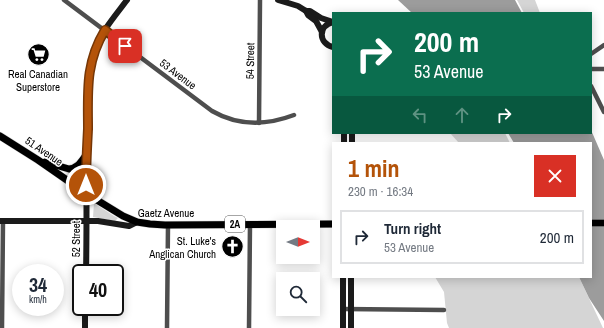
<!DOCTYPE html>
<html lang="en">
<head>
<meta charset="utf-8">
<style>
	:root { --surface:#fff; --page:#f2f2f3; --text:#1f2937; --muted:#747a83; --line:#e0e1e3; --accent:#b45309 }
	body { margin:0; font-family:"Archivo Narrow",sans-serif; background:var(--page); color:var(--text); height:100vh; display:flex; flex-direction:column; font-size:15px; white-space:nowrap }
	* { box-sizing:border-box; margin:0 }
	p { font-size:13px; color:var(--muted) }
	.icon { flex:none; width:22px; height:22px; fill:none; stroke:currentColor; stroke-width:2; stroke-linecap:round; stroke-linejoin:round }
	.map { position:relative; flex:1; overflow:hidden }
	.side { position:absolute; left:332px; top:142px; width:260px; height:136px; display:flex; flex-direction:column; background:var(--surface); border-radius:0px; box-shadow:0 2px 10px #0003 }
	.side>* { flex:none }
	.top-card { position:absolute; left:332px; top:12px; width:260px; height:122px; border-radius:0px; box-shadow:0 2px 10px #0003; background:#0b6e4f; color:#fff; overflow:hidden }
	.needle { width:26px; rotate:90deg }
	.tools { position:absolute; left:276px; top:220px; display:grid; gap:8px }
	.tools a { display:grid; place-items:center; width:44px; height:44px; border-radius:0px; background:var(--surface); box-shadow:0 2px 10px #0003; font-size:20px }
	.speed { position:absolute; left:12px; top:264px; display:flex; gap:8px; font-size:20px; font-weight:700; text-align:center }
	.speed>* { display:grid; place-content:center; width:52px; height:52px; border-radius:50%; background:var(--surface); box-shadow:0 2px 10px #0003; line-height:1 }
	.speed small { font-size:10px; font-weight:400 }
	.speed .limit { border:2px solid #111; border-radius:6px; background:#fff; color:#111 }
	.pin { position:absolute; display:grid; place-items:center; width:34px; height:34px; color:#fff; margin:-17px; border-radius:8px; box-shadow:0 2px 6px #0006 }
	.me { position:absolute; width:44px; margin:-22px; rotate:0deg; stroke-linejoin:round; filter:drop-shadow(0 0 3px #0008) }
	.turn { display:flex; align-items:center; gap:14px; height:84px; padding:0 16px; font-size:18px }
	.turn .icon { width:52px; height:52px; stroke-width:2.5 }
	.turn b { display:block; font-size:28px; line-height:34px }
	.lanes { display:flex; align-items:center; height:38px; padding:0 16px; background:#0003; justify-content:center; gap:20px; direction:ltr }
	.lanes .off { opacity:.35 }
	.round { display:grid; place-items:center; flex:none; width:42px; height:42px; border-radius:0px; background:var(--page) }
	.head { display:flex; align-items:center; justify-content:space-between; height:68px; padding:0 16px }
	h1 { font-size:24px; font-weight:700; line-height:30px; color:var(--accent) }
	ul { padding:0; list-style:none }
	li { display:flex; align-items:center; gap:12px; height:54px; margin:0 8px 6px; padding:0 8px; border:2px solid var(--line); border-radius:0px }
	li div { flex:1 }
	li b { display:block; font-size:15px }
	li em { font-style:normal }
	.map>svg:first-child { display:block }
	.green { fill:#d5d5d5 }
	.water { fill:#9c9c9c }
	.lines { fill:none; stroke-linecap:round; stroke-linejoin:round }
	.primary-casing { stroke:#dbdbdb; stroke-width:8 }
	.street { stroke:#4e4e4e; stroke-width:4.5 }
	.secondary { stroke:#1b1b1b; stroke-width:6 }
	.primary { stroke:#000; stroke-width:7 }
	.route-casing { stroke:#753606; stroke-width:10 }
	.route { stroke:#b45309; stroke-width:7 }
	.labels { text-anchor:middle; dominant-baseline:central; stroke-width:3; stroke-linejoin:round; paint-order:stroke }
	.shield { fill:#fff; stroke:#4c4c4c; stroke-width:1 }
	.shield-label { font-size:10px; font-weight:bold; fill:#000 }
	.street-label { font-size:11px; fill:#000; stroke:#fff }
	.poi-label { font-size:11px; fill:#000; stroke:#fff }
</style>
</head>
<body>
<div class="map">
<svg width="604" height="328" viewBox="0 0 604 328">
	<rect width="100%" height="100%" fill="#fff"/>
	<!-- green -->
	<g class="green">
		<polygon points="517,0 535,0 540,13 524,13"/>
		<polygon points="450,133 505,133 510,143 459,143"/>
		<polygon points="94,203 114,216 118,218 115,221 93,217"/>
		<polygon points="435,277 579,277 603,328 449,328 447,323 444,292"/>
	</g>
	<!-- water -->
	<g class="water">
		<polygon points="398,0 515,0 522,13 412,13"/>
		<polygon points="591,130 604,160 604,321 589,298 579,277 591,277 591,143 514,143 508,133 591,133"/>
	</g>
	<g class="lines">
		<defs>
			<g id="primary">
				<polyline points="0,136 38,160 87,194 123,216 137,222 150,224 165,225 333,224"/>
				<path d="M45,162L69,169C78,168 81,162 86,155"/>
				<polyline points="591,223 604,223"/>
			</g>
		</defs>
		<!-- primary casing -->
		<use href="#primary" class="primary-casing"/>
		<!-- street -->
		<g class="street">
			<path d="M64,0L212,111C238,126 265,126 294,115"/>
			<polyline points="591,54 604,45"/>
			<polyline points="591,69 604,69"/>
			<polyline points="591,86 604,112"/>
			<polyline points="259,123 260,0"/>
			<polyline points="343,309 444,310"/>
			<polyline points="2,328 3,221"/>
			<polyline points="167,328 168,225"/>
			<polyline points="249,328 250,224"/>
		</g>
		<!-- secondary -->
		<g class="secondary">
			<polyline points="278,0 298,6 306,11 310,11 321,18 333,22"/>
			<polyline points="306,11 308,15 316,21 322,32"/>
			<path d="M333,22C318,26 318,43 333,47"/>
			<polyline points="344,143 344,133"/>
			<polyline points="352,143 352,133"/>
			<polyline points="0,221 98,221 129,226 137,222"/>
			<path d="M86,273C87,225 86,177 87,130C88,103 85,76 94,51C101,32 115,16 127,0"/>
			<polyline points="351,277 351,328"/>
			<polyline points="85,328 85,307"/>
			<polyline points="343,328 343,277"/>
		</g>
		<!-- primary -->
		<use href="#primary" class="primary"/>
	</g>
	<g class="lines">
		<defs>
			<path id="route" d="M86,185C86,166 87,148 88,129C88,92 85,63 105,30L125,46"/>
		</defs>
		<!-- route casing -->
		<use href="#route" class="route-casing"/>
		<!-- route -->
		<use href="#route" class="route"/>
	</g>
	<!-- icons -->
	<defs>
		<symbol id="supermarket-disc" viewBox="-11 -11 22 22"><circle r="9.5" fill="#000" stroke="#fff"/><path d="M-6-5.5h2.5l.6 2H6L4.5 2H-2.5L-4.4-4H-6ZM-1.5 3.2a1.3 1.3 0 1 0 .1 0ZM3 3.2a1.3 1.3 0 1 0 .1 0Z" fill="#fff"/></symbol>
		<symbol id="church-disc" viewBox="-11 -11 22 22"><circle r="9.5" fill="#000" stroke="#fff"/><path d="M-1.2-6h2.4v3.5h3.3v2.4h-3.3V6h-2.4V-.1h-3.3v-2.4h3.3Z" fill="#fff"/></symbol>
	</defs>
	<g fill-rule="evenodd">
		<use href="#supermarket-disc" x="26" y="42" width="25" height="25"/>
		<use href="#church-disc" x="220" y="234" width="25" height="25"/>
	</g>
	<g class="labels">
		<!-- shield labels -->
		<rect class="shield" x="225" y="216" width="20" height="16" rx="3"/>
		<g class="shield-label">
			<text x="235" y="224">2A</text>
		</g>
		<!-- street labels -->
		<g class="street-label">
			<text transform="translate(250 61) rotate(-89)">54 Street</text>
			<text transform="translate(178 74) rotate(37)">53 Avenue</text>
			<text transform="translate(44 151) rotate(34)">51 Avenue</text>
			<text x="166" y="213">Gaetz Avenue</text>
			<text transform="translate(76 239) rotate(-90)">52 Street</text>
		</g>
		<!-- poi labels -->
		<g class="poi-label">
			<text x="38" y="74">Real Canadian<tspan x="38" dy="13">Superstore</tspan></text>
			<text x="216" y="241" text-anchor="end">St. Luke's<tspan x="216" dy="13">Anglican Church</tspan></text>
		</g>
	</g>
</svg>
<div class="tools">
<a><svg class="needle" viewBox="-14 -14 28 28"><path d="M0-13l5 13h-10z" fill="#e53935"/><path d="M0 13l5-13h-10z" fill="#747a83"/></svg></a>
<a><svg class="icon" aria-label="search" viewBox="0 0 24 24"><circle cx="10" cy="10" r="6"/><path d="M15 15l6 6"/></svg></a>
</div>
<div class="speed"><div>34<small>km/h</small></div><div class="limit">40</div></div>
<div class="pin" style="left:125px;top:46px;background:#d93025"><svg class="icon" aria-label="arrive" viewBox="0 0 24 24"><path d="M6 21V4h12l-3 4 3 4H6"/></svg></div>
<svg class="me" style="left:86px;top:185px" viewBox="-20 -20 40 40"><circle r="17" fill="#b45309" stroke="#fff" stroke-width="3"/><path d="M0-11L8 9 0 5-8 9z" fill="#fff"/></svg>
<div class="top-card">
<div class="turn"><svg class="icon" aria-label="right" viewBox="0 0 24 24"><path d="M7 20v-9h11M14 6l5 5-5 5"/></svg><div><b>200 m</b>53 Avenue</div></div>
<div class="lanes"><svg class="icon off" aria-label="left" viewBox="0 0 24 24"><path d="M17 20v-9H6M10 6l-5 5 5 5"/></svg><svg class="icon off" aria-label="ahead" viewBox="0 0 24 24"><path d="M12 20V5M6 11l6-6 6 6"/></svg><svg class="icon" aria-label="right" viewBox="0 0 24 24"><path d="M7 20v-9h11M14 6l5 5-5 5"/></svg></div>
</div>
<section class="side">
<div class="head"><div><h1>1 min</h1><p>230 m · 16:34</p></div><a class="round" style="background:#d93025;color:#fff"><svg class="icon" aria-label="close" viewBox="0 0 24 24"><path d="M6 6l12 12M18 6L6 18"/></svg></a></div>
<ul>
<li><svg class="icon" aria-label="right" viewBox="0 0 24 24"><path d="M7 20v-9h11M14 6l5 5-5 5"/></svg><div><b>Turn right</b><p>53 Avenue</p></div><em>200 m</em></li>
</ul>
</section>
</div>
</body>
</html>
